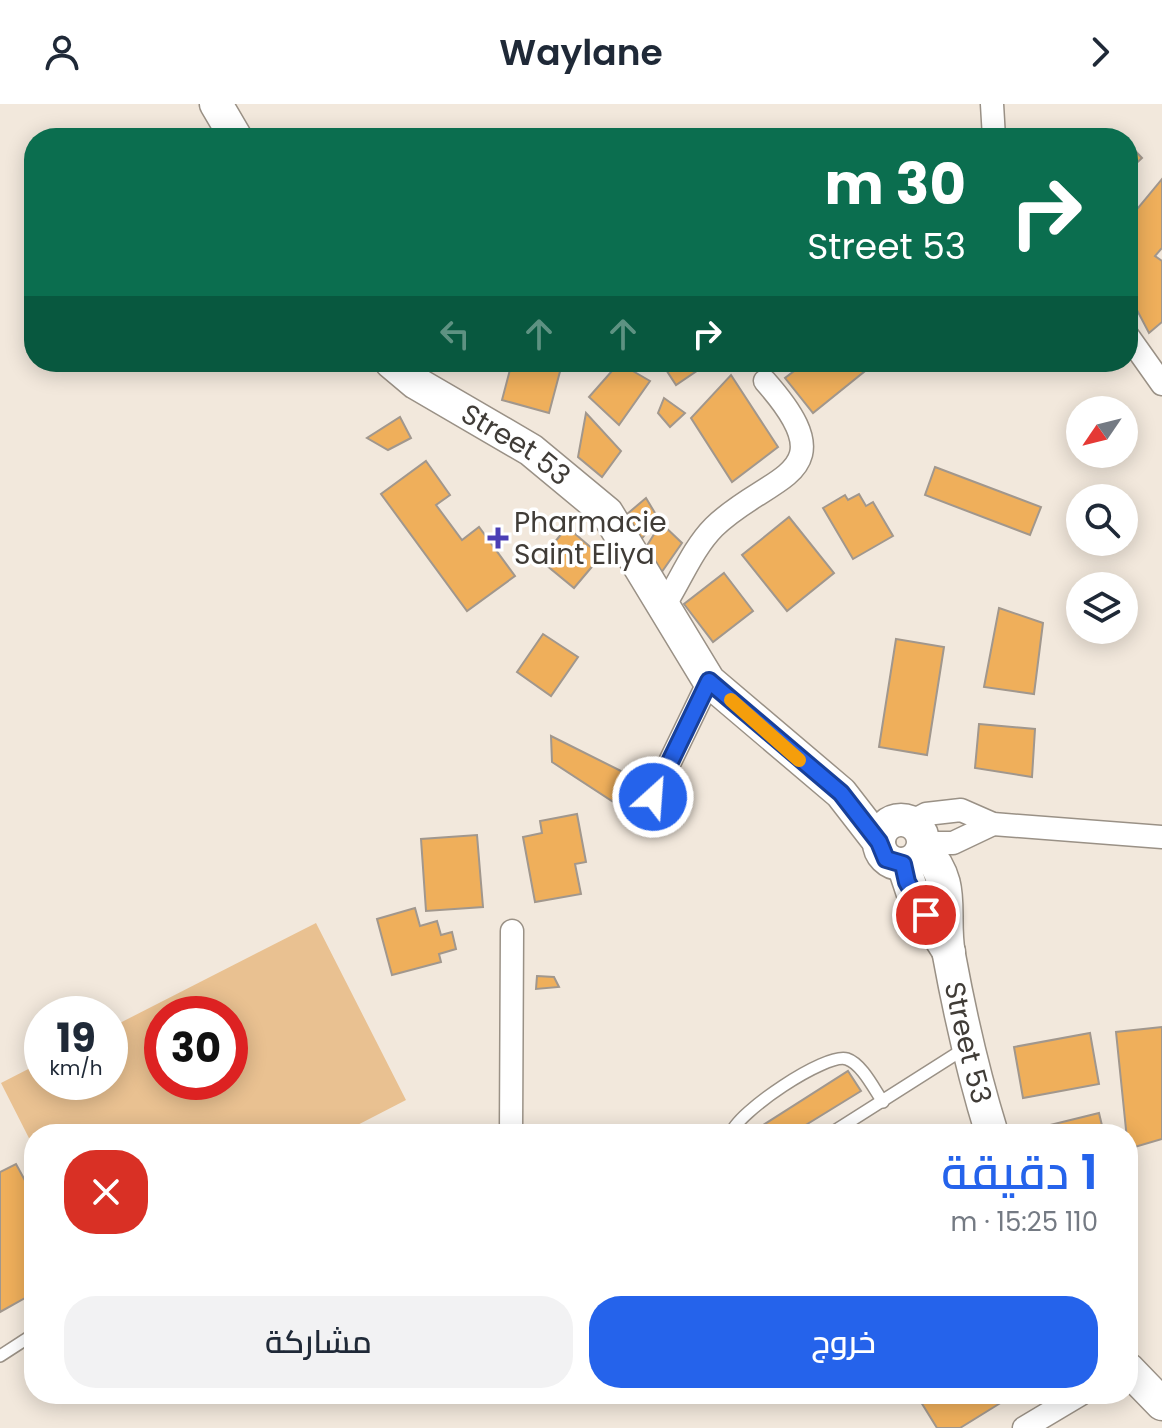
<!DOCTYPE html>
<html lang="ar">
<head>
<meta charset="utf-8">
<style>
	:root { --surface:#fff; --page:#f2f2f3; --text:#1f2937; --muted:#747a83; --accent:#2563eb }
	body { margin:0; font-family:Poppins,Cairo,sans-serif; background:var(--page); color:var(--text); direction:rtl; height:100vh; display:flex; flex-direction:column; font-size:30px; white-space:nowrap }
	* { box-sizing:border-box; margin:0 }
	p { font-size:26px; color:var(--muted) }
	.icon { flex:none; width:44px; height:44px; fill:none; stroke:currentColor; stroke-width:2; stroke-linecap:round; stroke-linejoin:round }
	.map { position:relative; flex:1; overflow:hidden; direction:ltr }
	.side { position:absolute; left:24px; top:1020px; width:1114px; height:280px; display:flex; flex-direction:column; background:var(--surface); border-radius:32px; box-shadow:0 4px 20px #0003; direction:rtl }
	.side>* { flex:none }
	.banner { position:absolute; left:24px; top:24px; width:1114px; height:244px; border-radius:32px; box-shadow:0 4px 20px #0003; direction:rtl; background:#0b6e4f; color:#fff; overflow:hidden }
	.needle { width:52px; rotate:235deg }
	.controls { position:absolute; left:1066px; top:292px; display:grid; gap:16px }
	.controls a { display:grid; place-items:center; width:72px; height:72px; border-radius:50%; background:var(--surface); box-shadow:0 4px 20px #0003; font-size:40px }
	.speed { position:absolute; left:24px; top:892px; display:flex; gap:16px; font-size:40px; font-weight:700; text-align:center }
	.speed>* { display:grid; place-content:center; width:104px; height:104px; border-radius:50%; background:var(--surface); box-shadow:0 4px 20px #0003; line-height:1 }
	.speed small { font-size:20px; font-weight:400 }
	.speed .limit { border:12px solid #d22; background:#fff; color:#111 }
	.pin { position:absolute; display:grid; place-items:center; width:68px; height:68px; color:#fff; margin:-34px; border:4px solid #fff; border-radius:50%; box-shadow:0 2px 8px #0007 }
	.me { position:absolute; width:88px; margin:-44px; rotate:26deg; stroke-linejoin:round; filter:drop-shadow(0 0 6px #0008) }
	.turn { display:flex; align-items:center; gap:28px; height:168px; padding:0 40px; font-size:36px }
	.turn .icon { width:104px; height:104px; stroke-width:2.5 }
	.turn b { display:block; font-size:56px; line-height:68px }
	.lanes { display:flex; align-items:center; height:76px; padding:0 40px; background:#0003; justify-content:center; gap:40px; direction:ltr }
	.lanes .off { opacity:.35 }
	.round { display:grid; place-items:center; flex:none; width:84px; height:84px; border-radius:32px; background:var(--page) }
	.headline { display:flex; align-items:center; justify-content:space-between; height:136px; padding:0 40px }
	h1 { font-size:48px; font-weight:600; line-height:60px; color:var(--accent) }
	.action { display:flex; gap:16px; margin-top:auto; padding:16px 40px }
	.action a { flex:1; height:92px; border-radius:32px; background:var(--accent); color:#fff; font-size:32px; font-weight:600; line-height:92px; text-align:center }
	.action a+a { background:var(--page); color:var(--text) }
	header { display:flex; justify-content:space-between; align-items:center; height:104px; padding:0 40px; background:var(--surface); font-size:36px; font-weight:600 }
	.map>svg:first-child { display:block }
	.green { fill:#e9c191; fill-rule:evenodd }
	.building { fill:#efaf5b; stroke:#a1978d; stroke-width:2 }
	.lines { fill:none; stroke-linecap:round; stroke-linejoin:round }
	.lane-casing { stroke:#9a9186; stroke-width:14 }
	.street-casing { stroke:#9a9186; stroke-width:25 }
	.secondary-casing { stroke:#9a9186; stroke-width:35 }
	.lane { stroke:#fff; stroke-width:11 }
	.street { stroke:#fff; stroke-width:22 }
	.secondary { stroke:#fff; stroke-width:32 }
	.route-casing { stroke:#184099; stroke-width:20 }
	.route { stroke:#2563eb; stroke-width:14 }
	.slow { stroke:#f59e0b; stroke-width:14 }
	.poi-dot { fill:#4b3eb5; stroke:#fff; stroke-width:3 }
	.labels { text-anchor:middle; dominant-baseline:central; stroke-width:7; stroke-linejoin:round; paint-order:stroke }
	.street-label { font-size:28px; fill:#403c37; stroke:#fff }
	.poi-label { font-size:28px; fill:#403c37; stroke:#fff; text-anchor:start }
</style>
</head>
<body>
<header><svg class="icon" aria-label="forward" viewBox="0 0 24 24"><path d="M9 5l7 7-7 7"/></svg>Waylane<svg class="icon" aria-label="person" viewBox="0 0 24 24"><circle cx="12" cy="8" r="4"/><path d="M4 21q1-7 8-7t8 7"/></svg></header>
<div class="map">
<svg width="1162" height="1324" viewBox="0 0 1162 1324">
	<rect width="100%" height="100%" fill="#f2e8dc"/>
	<!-- green -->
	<path class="green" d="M316,819L406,996L340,1030H34V1044L1,979L42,958V978H110V924ZM162,910H230V978H162Z"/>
	<!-- building -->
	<g class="building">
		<polygon points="1128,39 1142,54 1128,67"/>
		<polygon points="1162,75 1162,144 1155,152 1162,157 1162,218 1149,229 1128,189 1128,116"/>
		<polygon points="512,258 562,260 549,309 502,296"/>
		<polygon points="661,258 710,258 676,281"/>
		<polygon points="806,258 866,258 870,263 813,309 785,274"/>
		<polygon points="619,259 650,277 619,321 589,293"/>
		<polygon points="731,271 778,343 732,378 691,314"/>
		<polygon points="664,294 685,309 670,323 658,309"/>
		<polygon points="586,309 621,347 602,373 578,353"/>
		<polygon points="400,313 411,334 388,346 367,334"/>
		<polygon points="426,357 450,391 436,401 462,436 479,423 515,472 467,507 381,390"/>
		<polygon points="935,363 1041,403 1030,431 925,391"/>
		<polygon points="859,390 866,402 873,398 893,432 853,455 823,404 845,391 848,396"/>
		<polygon points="646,394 658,414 640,437 620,416"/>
		<polygon points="789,413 834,469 787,507 742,451"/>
		<polygon points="661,419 682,439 659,472 643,448"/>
		<polygon points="567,423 601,452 574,484 540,456"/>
		<polygon points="724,469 753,507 713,538 684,500"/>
		<polygon points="999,504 1043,519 1034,590 984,583"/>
		<polygon points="543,530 578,553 551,592 517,568"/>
		<polygon points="896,535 944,543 927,651 879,643"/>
		<polygon points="979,620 1035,625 1032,673 975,664"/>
		<polygon points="551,632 631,672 615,699 552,658"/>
		<polygon points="577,710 586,758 575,760 581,790 535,798 523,733 542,729 540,717"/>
		<polygon points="477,731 483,803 426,807 421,735"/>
		<polygon points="415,804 420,822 437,817 441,831 452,828 456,845 439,850 441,858 392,871 377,815"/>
		<polygon points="537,872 554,873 559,883 536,885"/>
		<polygon points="1162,923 1162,1035 1128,1045 1116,928"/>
		<polygon points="1090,929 1099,980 1023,994 1014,943"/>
		<polygon points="848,967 861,987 791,1030 749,1030"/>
		<polygon points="1099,1009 1104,1030 1044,1030 1042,1023"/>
		<polygon points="16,1060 34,1093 34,1189 0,1208 0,1068"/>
		<polygon points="916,1290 1015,1290 960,1324 937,1324"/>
	</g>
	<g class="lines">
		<defs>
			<g id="lane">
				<path d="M731,1030C736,1009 826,948 847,955C862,960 874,985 883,998"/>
				<polyline points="830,1030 967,943"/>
				<polyline points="0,1252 34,1230"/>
			</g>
			<g id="street">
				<polyline points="992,0 994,34"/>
				<polyline points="1128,232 1162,280"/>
				<path d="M664,502C680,477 693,444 714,423C769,369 850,373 765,277"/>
				<polyline points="653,693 709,577"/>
				<polyline points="911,718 926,710 961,706 993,720 1162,733"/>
				<polyline points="923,739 953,739 993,720"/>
				<polyline points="511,1030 512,827"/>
				<polyline points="1024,1324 1081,1290"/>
			</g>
			<g id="secondary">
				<polyline points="216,0 236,34"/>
				<path id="s1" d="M391,258L416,279L531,346L607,409L709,577L841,689L879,738"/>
				<circle cx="901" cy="738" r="22"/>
				<path id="s2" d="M923,743C958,781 941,807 949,851C960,911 974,972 992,1030"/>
				<polyline points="903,760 914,793 949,848"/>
				<polyline points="1128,1265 1162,1300"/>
			</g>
		</defs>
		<!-- lane casing -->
		<use href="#lane" class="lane-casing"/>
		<!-- street casing -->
		<use href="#street" class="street-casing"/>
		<!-- secondary casing -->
		<use href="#secondary" class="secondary-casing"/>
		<!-- lane -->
		<use href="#lane" class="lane"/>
		<!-- street -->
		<use href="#street" class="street"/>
		<!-- secondary -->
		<use href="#secondary" class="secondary"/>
	</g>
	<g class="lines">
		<defs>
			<polyline id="route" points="653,693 709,577 841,689 879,738 886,755 903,760 907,778 926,811"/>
		</defs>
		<!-- route casing -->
		<use href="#route" class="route-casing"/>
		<!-- route -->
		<use href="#route" class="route"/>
		<!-- slow -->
		<polyline class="slow" points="731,596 799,656"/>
	</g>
	<!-- markers -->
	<path class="poi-dot" d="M494 422h8v8h8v8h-8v8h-8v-8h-8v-8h8z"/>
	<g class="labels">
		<!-- street labels -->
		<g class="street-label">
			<text stroke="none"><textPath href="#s1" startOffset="150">Street 53</textPath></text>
			<text stroke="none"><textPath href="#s2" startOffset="204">Street 53</textPath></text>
		</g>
		<!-- poi labels -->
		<g class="poi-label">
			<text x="514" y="418">Pharmacie<tspan x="514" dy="32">Saint Eliya</tspan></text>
		</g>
	</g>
</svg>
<div class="controls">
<a><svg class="needle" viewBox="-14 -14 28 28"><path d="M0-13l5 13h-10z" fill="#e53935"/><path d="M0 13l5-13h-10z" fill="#747a83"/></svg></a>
<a><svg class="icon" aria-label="search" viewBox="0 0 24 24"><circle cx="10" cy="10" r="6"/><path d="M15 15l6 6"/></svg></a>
<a><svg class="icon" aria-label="layers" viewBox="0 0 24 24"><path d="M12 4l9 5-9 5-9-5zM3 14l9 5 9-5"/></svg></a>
</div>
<div class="speed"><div>19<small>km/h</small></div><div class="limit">30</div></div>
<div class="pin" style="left:926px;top:811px;background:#d93025"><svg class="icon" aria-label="arrive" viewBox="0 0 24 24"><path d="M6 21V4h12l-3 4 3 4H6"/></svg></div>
<svg class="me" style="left:653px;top:693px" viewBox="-20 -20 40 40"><circle r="17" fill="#2563eb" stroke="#fff" stroke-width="3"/><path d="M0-11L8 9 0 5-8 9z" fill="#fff"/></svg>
<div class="banner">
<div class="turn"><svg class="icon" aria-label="right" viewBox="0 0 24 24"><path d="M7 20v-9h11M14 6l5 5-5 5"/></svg><div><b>30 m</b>Street 53</div></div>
<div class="lanes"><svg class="icon off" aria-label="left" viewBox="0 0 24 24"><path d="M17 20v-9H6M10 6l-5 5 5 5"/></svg><svg class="icon off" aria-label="ahead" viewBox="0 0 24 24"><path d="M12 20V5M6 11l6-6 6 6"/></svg><svg class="icon off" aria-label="ahead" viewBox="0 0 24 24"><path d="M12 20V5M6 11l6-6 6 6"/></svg><svg class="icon" aria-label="right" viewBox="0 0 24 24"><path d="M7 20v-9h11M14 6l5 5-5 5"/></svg></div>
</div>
<section class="side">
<div class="headline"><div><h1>1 دقيقة</h1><p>110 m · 15:25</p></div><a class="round" style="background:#d93025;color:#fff"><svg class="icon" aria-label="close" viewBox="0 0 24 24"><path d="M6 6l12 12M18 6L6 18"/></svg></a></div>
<div class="action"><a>خروج</a><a>مشاركة</a></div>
</section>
</div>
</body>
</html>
